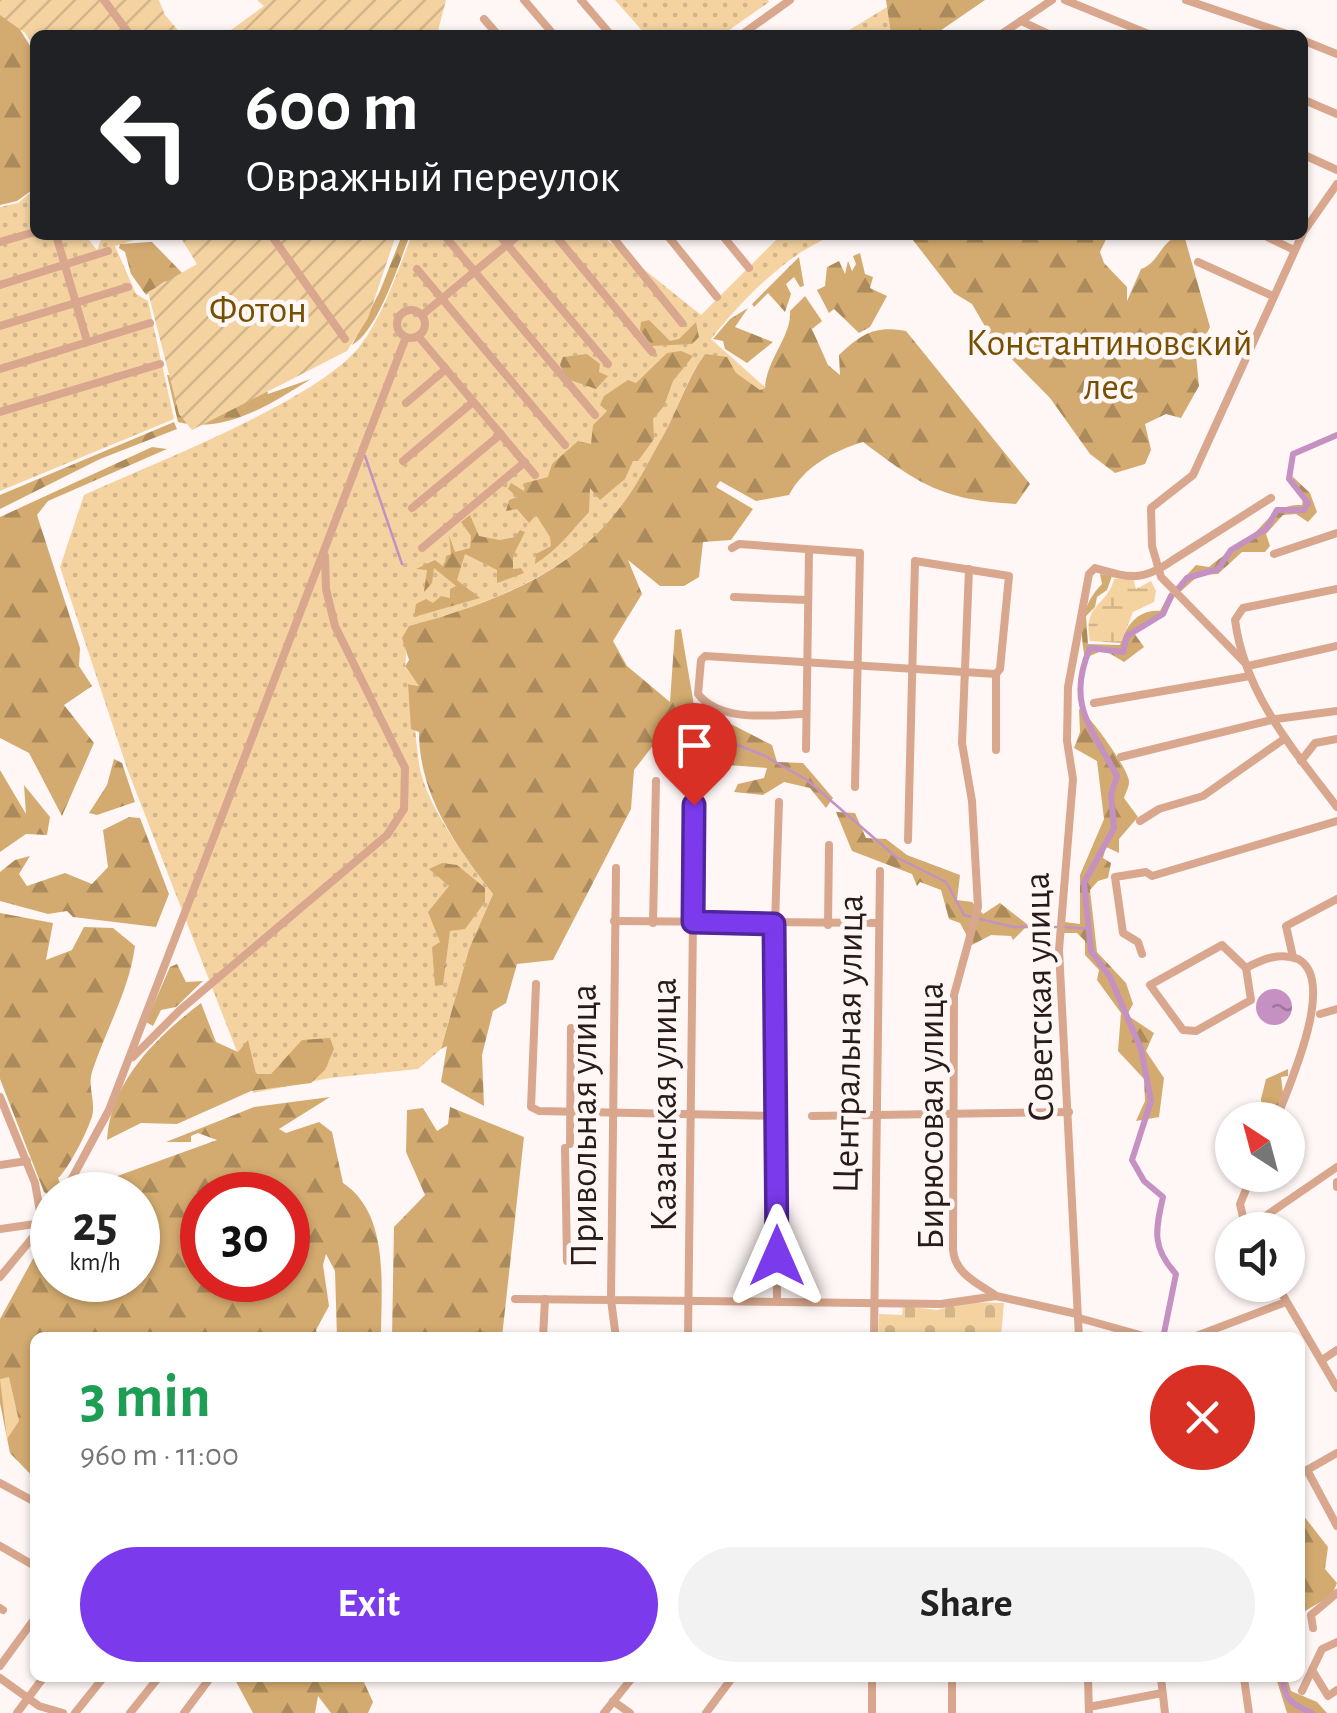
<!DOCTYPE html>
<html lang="en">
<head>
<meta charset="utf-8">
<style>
	:root { --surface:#fff; --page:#f2f2f2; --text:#222; --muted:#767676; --accent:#7c3aed }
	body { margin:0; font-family:"Alegreya Sans",sans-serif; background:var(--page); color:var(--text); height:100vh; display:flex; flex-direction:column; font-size:38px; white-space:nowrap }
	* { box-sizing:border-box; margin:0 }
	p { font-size:32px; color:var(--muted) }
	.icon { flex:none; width:55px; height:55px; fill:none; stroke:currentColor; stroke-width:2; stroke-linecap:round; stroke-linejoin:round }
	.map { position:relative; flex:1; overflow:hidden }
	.panel { position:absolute; left:30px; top:1332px; width:1275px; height:350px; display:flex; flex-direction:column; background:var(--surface); border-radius:15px; box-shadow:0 2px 8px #0004 }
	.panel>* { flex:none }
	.banner { position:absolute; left:30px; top:30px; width:1278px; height:210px; border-radius:15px; box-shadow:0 2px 8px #0004; background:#202124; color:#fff; overflow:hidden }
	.needle { width:65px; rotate:324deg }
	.tools { position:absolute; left:1215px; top:1102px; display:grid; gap:20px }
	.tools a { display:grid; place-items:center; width:90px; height:90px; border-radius:50%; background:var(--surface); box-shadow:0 2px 8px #0004; font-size:50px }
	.speed { position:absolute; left:30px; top:1172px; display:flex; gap:20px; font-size:50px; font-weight:700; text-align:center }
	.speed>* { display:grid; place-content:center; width:130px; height:130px; border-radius:50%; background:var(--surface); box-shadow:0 2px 8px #0004; line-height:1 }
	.speed small { font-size:25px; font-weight:400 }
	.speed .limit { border:15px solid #d22; background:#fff; color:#111 }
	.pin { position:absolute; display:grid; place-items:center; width:85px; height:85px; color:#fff; margin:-102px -42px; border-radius:50% 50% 50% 0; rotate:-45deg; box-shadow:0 0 10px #0007 }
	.pin .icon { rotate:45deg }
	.me { position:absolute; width:110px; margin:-55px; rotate:0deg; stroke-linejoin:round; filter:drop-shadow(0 0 8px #0008) }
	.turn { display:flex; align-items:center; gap:35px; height:210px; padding:0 50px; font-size:45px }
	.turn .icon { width:130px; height:130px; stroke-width:2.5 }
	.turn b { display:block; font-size:70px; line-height:85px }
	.round { display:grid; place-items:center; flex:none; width:105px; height:105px; border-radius:52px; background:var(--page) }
	.summary { display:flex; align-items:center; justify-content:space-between; height:170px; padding:0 50px }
	h1 { font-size:60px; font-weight:700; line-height:75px; color:#1e9e55 }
	.cta { display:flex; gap:20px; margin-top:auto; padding:20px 50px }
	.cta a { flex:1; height:115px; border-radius:60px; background:var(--accent); color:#fff; font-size:40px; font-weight:700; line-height:115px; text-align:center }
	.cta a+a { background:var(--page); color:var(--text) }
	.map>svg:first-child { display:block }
	.grass { fill:url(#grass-dots) }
	.forest { fill:url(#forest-firs); fill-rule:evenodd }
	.wetland { fill:url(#wetland-marsh) }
	.cemetery { fill:url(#cemetery-stones) }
	.garden { fill:url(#garden-furrows) }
	.pitch { fill:#f5d3a1 }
	.water { fill:url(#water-ripples) }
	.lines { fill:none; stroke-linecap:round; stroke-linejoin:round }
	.stream { stroke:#c491c2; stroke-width:2.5 }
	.river { stroke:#c491c2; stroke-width:6 }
	.minor { stroke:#d8a78d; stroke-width:8 }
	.route-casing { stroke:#51269a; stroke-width:25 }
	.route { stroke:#7c3aed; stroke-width:18 }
	.labels { text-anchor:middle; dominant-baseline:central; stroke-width:9; stroke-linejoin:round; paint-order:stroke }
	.park-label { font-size:38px; fill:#764f01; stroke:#fff7f6 }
	.street-label { font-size:38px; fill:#281b1a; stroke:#fff7f6 }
</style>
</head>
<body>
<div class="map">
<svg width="1337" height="1713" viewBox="0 0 1337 1713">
	<defs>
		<pattern id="grass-dots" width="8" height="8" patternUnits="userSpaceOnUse" patternTransform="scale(2.5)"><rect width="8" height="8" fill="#f5d3a1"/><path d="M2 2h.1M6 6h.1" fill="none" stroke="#d2b58a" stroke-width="1.8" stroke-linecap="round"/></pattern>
		<pattern id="forest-firs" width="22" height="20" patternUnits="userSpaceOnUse" patternTransform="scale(2.5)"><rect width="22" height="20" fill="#d3ab70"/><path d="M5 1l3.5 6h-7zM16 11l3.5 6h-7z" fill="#ab8a5b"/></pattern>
		<pattern id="wetland-marsh" width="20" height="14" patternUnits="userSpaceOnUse" patternTransform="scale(2.5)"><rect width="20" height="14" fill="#f5d3a1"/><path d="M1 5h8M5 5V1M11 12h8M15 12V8" fill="none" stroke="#d2b58a"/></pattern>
		<pattern id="cemetery-stones" width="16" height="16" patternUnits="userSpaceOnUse" patternTransform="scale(2.5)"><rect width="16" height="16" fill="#f5d3a1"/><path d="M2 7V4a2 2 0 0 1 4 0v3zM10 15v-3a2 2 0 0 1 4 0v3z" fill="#d2b58a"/></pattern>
		<pattern id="garden-furrows" width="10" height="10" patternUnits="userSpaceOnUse" patternTransform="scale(2.5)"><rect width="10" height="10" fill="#f5d3a1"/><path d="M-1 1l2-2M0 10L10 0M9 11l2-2" fill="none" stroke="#d2b58a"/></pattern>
		<pattern id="water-ripples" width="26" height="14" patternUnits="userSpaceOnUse" patternTransform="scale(2.5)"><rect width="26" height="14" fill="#c491c2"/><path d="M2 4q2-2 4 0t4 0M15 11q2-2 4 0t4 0" fill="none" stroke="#9f769d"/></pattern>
	</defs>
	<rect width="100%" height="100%" fill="#fff7f6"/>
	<!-- grass -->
	<g class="grass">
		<polygon points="615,0 768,0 769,2 722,35 646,35"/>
		<polygon points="887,7 891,35 843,35 846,32"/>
		<polygon points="35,189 35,235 85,235 97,250 103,235 150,235 115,246 136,294 148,301 174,419 0,491 0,207 18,203"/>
		<path d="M412,235H601L701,315L776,240L775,235H836C790,250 741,301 711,339L766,388L760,390L705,354C685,380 679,409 663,436C651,458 639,482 624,502C573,574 490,603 409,626L405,667L420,686L409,684C415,711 415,737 419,763C424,803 468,862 493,894L469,949L441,1049L418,1069L330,1078L253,1093L128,771L60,567L84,495C153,463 317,401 360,346C384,314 397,272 412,235Z"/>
	</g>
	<!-- forest -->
	<g class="forest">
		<polygon points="886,0 985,0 934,35 891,35"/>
		<polygon points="0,11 16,23 35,54 35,188 17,201 0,205"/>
		<path d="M402,235H410C399,263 378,331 352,345L380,291Z"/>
		<path d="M909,235H1108L1100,252L1104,263L1127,287V301L1141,269C1160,263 1162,236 1184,235L1210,327L1196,355L1199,386L1181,418L1166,414L1145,424L1151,450L1145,464L1115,473L1090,454L1050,398L993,340L972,304L954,293Z"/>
		<polygon points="152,242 186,277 164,282 146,295 131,274 125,252 119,248 120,244"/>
		<polygon points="860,253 865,274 873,277 870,288 887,296 870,327 859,333 834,309 829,313 817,290 825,286 827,267 839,261 845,274 848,261 852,271 856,264 853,256"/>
		<polygon points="799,257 804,286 800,287 794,277 786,284 791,294 785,312 768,293 754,307 752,304"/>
		<path d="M805,296L822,321L812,329L828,365L840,375L839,355C861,334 875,325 906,331L1030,484L1016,504C943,500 920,485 863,442C833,451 804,467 789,495L756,501L720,481L716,487L753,509L731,540L703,542L699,577L684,586H660L628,560L642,594L613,641L627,666L670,702L675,630L681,629L697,723L725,721L772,745L777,762L803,763L833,798L826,808L810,788L784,782L763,795L734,792L738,784L764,778L767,768L729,765L718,744L700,751L669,725L634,770L631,809L553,960L517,964L506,1003L493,1011L482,1055L484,1106L441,1082L447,1046L441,1049L469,949L493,894C456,846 419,795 419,732L411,729L408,684L419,686L405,666L409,660L402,638L409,626C490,604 573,574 624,502C639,482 651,457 663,436C679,408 686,380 705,354L727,357L736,373L760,390L765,388C767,358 792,336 790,311Z"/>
		<polygon points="748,308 735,327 773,342 747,363 725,349 723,341 713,339 730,319"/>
		<polygon points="649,320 670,341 679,339 696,322 699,337 692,344 652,346 640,330 641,322"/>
		<path d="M681,351L693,356L673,381L664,406L653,419L654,439L638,461H633L625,479L600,500L590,488L589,512C572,530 559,549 535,564L536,554L551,546L550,537L536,515L529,523L517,509L506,511L509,500L517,497L508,489L511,483L524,491L525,483L548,477L552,464L578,441L591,444L593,425L607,411L600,405L604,396L628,380L636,383L667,353Z"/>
		<polygon points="587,354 600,364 599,372 608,376 596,389 567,379 560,365 563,357"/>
		<path d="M167,375L266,387L268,394L311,379C271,404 225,434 178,422Z"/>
		<polygon points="174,422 177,429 100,459 0,509 0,495"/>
		<polygon points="152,447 167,449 48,501 37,515 80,648 79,666 92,686 64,705 94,743 62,816 29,753 0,738 0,517"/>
		<path d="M1292,476L1310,493L1317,512L1308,522L1296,514L1283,515L1266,534L1270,546L1265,552H1242L1218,574L1199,575L1179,593L1174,589L1196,565L1209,567C1222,555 1237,549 1249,538C1267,523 1274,504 1302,505L1303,498L1294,488Z"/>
		<polygon points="470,515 479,536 500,540 515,537 520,530 525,532 513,556 513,569 521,568 524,573 497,583 497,570 465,554 457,580 480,598 414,617 416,604 426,599 433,603 441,596 450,598 450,589 456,586 434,568 432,583 424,592 427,570 416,569 435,560 444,567 446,556 451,554 449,535 455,552 470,548 471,536 461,522"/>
		<path d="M1100,574L1112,576L1107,590L1097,597L1095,607L1086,616L1088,644L1120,645C1126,625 1139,609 1160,611L1170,592L1175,596L1164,616L1134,633L1144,647L1124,662L1104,650L1085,658C1079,629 1081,605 1102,584Z"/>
		<path d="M1079,709C1089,714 1130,771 1129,782C1129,787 1126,792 1124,798L1138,817L1119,839V853L1106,847L1103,858L1111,863L1108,878L1098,881L1090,890L1097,952L1126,983L1133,1004L1127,1015L1154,1033L1146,1051L1164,1078L1159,1117L1136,1121L1145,1101L1144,1079L1118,1051L1121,1013L1097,980L1099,970L1085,955V941L1077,933H1063L1065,922L1080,924V875L1104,819L1097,761L1074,748L1080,732Z"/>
		<polygon points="114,759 122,763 135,802 97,815 89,813 107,785"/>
		<polygon points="0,770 26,814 24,785 50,817 47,835 26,834 0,852"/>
		<polygon points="836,812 855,813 866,838 886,839 907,855 960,875 957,900 972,902 983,914 1000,903 1028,925 1013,940 1011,936 991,935 972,945 960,923 949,919 941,890 920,882 917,886 912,874 852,851"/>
		<polygon points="129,817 140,818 169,894 156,927 73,917 67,911 48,914 0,901 0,872 15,860 30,856 19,874 27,886 65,873 92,884 108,867 103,830"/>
		<polygon points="442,863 457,865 485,888 485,902 465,929 450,931 443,985 435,986 432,947 440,942 428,912 449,886 429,869"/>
		<path d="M0,913L53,923L46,960L72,950L84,927L113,928L135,946C129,991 106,1029 92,1072C88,1085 94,1098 93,1111C93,1122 67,1172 58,1178L61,1186L52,1198L44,1192L0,1079Z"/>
		<polygon points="177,964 186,982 203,981 176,1007 161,1010 153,1026 146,1022 170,967"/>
		<path d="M201,1003L216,1042L238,1052L248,1040L256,1074H271L302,1040L330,1038L334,1049L325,1070L311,1083L251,1091L177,1124L141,1123L107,1140C111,1080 157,1037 201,1003Z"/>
		<polygon points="1288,1069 1288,1076 1281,1077 1283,1093 1272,1120 1263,1120 1261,1099 1266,1079"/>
		<path d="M330,1097L279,1129L286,1133L319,1122L332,1132L343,1183C390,1214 381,1286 381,1337H337L335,1271L326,1254L323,1265L329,1306L316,1330L318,1337L35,1338V1479L10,1453L0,1403V1319L52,1224V1280H138V1195H71L100,1188L109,1179L217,1140L198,1133L191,1136V1142H166L254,1107ZM202,1195H288V1280H202Z"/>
		<polygon points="450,1107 524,1137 502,1337 392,1337 394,1227 425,1195 406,1152 407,1110 423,1108 437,1131 448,1124"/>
		<polygon points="1303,1515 1328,1547 1325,1569 1337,1583 1332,1595 1300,1614"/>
		<polygon points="234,1678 362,1678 373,1702 368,1713 331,1713 318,1696 315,1713 253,1713"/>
		<polygon points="1276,1678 1287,1678 1291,1691 1317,1702 1327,1713 1287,1713"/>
	</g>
	<!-- wetland -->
	<path class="wetland" d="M1133,577L1136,589L1151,581L1156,591L1154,602L1133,612L1121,643L1090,641C1082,603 1108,606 1114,579Z"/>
	<!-- cemetery -->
	<polygon class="cemetery" points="964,1302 1004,1303 1001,1337 878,1338 879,1314 902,1315 903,1306 937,1310"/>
	<!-- garden -->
	<g class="garden">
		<polygon points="0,0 159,0 165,15 182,35 35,35 35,48 25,33 0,15"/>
		<polygon points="257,0 446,0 437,35 224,35 264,6"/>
		<polygon points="179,235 396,235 368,318 347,351 192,430 179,414 148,292 197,264"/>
	</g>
	<!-- pitch -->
	<polygon class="pitch" points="9,1377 19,1421 7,1439 0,1379"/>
	<!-- water -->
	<circle class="water" cx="1274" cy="1007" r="18"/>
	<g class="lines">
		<!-- stream -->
		<g class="stream">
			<polyline points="365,456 402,564"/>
			<polyline points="709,734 763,755 807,780 896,857 946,882 964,915 972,917"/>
			<polyline points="980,919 1014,927 1056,927"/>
			<polyline points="1064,927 1089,929"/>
		</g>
		<!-- river -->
		<g class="river">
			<polyline points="1178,589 1187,578 1218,569 1231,550 1266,529 1277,510 1304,510 1308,503 1289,479 1293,454 1337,435"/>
			<path d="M1163,1338L1176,1274C1152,1248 1155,1231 1163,1197L1144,1181L1132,1160L1151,1101L1141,1049L1110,977L1091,951L1084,883L1114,828L1111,795L1117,776C1091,727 1066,704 1090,648L1123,652L1127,636L1163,614L1171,596"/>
			<path d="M1283,1678C1283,1699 1293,1705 1312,1713"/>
		</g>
		<!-- minor -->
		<g class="minor">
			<polyline points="104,0 130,35"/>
			<polyline points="524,0 554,35"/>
			<polyline points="581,0 611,35"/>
			<polyline points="1065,0 1151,35"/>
			<polyline points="1186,0 1290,35"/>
			<polyline points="484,19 498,35"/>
			<polyline points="1021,21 1051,35"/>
			<polyline points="741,35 790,0"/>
			<polyline points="1000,35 1052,0"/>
			<polyline points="1302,40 1337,54"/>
			<polyline points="1302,99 1337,114"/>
			<polyline points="1302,154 1337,170"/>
			<polyline points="1302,234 1337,184"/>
			<polyline points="56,235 87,341"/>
			<polyline points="271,235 345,339"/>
			<polyline points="444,235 595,415"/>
			<polyline points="499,235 608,364"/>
			<polyline points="555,235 652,352"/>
			<polyline points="611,235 682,323"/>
			<polyline points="667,235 717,297"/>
			<polyline points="722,235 749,268"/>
			<polyline points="1263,235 1294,250"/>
			<polyline points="1302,235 1193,475 1151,508 1152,546 1161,577 1248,666 1337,646"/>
			<polyline points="0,242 35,232"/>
			<polyline points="1198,262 1273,296"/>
			<polyline points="417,269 565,445"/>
			<polyline points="0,285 108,251"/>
			<circle cx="411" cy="324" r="14"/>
			<polyline points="422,315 519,235"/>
			<polyline points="0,326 128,287"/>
			<polyline points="418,336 535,475"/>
			<polyline points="0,369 150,323"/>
			<polyline points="406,403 446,369"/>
			<polyline points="0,412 160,364"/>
			<polyline points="403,461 473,402"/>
			<polyline points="412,508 501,434"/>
			<polyline points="422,548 525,462"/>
			<polyline points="732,548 739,544 860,553 855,787"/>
			<polyline points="1274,554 1337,533"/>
			<path d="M969,569L962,743L972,801L978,907L954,995L953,1249C954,1273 977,1283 995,1295"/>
			<path d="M1337,589L1243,608L1235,620C1245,695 1293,749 1337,807"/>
			<polyline points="734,597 807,600"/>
			<polyline points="1094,703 1250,676"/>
			<path d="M804,714C771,715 721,723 698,694L701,660L705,656L996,674"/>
			<polyline points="806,749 809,550"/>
			<polyline points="1121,757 1276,719 1337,711"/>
			<polyline points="1301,761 1315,743 1337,739"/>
			<polyline points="1140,821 1159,809 1203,796 1284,739"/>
			<polyline points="908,840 915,561 1009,576 1000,669 996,674 996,750"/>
			<polyline points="616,868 611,1300 941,1304 996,1296 1077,1314"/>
			<polyline points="614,921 879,923"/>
			<polyline points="653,923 656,781"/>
			<polyline points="828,925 829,845"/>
			<polygon points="1222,945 1246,968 1251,1000 1196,1031 1183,1030 1150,985"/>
			<polyline points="1142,954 1138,942 1123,933 1115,877 1146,872 1152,876 1337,821"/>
			<polyline points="1293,957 1286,926 1337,899"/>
			<path d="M1246,968C1263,959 1280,952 1298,959C1337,980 1290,1083 1276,1120"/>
			<polyline points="536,984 531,1107 539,1111 777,1116"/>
			<polyline points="1320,1014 1337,1009"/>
			<polyline points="133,1057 180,1010 387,835 404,809 405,768 335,626 326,589 325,556"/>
			<polyline points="0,1097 35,1183 42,1223"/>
			<polyline points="812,1116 1069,1112"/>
			<polyline points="570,1144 571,1028"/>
			<polyline points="565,1148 567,1261"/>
			<polyline points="0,1165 27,1161"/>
			<polyline points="1337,1182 1337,1187"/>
			<polyline points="63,1195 109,1110 406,337"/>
			<polyline points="0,1229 42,1223"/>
			<polyline points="1245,1230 1337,1167"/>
			<polyline points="1246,1230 1240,1204 1252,1175"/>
			<polyline points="0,1277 52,1214"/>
			<polyline points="1277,1285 1337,1388"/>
			<polyline points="515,1299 611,1300 616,1338"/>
			<polyline points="777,1301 775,924 779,802"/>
			<polyline points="1079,1318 1151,1338"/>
			<polyline points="543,1338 545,1299"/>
			<polyline points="688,1338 695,753"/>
			<polyline points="874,1338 880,871"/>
			<path d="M1079,1338L1059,950L1073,779L1067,741L1068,687L1089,574L1095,568C1130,578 1142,582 1173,560L1271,498"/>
			<polyline points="1191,1338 1286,1302"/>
			<polyline points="1322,1360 1337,1350"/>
			<polyline points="1307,1470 1337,1526"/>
			<polyline points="1300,1474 1337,1453"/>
			<polyline points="0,1483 35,1502"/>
			<polyline points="0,1546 33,1565"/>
			<polyline points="0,1608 3,1610"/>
			<polyline points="1313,1628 1311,1615 1337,1593"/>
			<polyline points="0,1666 35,1618"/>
			<polyline points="1312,1670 1328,1696 1337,1690"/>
			<polyline points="0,1678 39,1706 63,1713"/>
			<polyline points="1088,1678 1089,1713"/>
			<polyline points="1161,1678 1165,1713"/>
			<polyline points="1244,1678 1249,1713"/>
			<polyline points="1302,1691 1322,1649 1337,1642"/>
			<polyline points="613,1701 630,1713"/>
			<polyline points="1089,1707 1162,1693"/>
			<polyline points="17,1713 43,1678"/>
			<polyline points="75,1713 103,1678"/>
			<polyline points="130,1713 158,1678"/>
			<polyline points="184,1713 210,1678"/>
			<polyline points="604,1713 632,1678"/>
			<polyline points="706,1713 732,1678"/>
			<polyline points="872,1713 872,1678"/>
			<polyline points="952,1713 952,1678"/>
		</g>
	</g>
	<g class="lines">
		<defs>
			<polyline id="route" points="694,805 693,922 774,924 777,1256"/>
		</defs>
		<!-- route casing -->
		<use href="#route" class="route-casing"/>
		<!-- route -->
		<use href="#route" class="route"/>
	</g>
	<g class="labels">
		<!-- park labels -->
		<g class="park-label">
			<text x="258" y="311">Фотон</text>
			<text x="1109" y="344">Константиновский<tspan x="1109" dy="44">лес</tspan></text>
		</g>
		<!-- street labels -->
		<g class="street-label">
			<text transform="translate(1040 997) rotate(-91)">Советская улица</text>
			<text transform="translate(849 1044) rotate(-89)">Центральная улица</text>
			<text transform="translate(665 1105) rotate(-90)">Казанская улица</text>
			<text transform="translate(932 1116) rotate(-90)">Бирюсовая улица</text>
			<text transform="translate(585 1126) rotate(-90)">Привольная улица</text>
		</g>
	</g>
</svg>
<div class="tools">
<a><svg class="needle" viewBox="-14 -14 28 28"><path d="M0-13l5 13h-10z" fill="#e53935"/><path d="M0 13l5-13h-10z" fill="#767676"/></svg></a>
<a><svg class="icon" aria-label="sound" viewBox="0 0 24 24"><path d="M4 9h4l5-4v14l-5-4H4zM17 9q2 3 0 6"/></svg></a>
</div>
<div class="speed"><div>25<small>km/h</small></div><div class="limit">30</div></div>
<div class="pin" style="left:694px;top:805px;background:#d93025"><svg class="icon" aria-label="arrive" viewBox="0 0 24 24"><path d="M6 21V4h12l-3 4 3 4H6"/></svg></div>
<svg class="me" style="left:777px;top:1256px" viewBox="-20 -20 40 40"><path d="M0-17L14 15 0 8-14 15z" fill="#7c3aed" stroke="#fff" stroke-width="4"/></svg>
<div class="banner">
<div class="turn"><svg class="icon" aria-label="left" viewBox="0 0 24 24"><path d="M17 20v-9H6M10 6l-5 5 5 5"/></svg><div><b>600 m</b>Овражный переулок</div></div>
</div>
<section class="panel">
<div class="summary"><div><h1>3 min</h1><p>960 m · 11:00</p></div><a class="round" style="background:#d93025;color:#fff"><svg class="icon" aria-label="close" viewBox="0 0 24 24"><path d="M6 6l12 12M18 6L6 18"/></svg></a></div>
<div class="cta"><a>Exit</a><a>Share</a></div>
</section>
</div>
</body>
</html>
